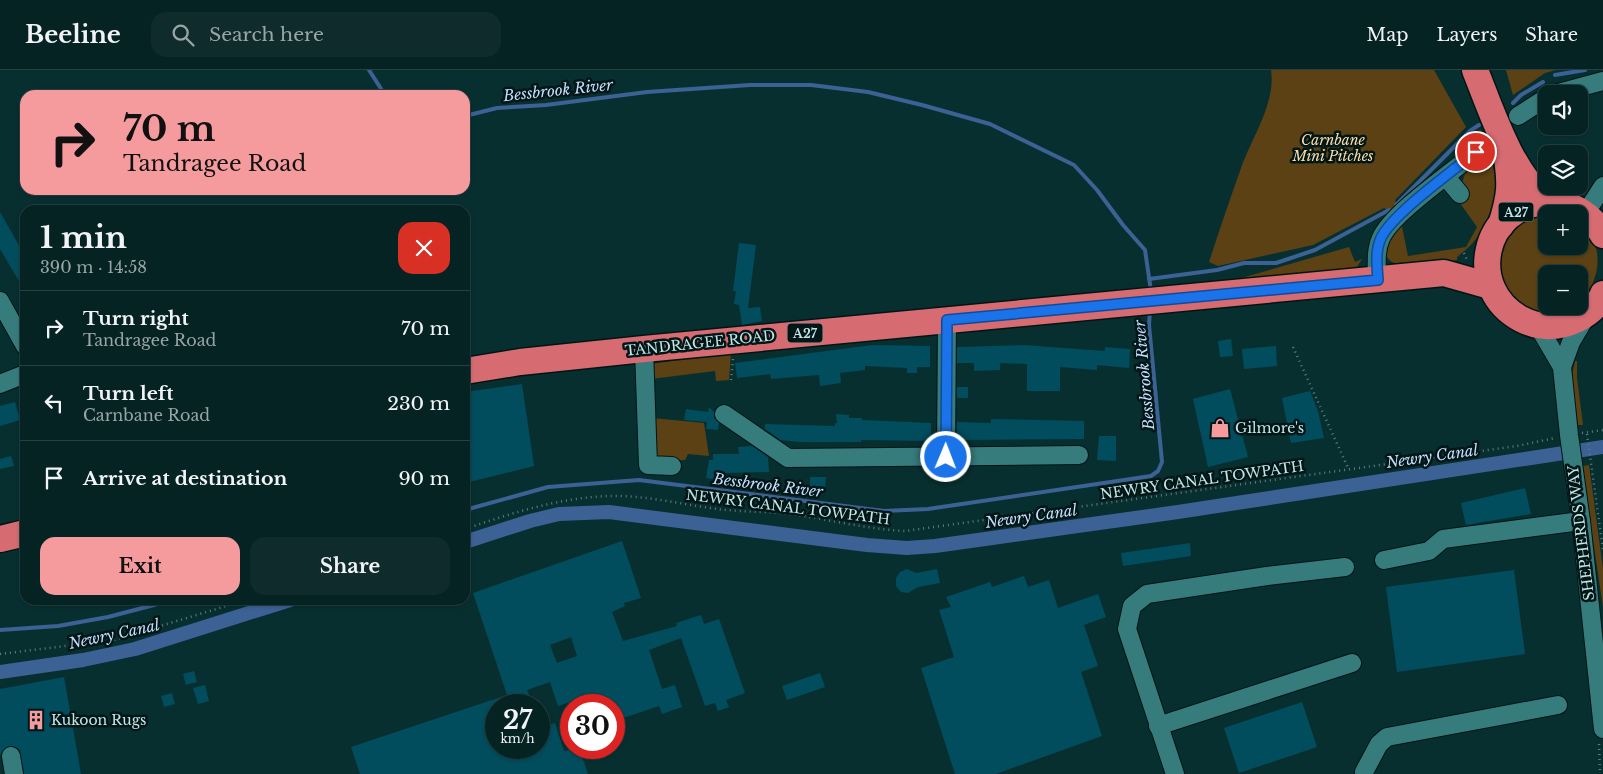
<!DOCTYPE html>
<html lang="en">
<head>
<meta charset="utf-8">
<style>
	:root { --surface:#062324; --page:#0f2b2c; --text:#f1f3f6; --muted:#98a4a6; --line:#274041; --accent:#f59b9e }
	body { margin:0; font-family:"Libre Baskerville",serif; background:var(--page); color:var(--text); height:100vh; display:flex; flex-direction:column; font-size:19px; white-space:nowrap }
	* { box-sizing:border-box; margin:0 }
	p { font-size:16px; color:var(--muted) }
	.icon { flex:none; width:28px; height:28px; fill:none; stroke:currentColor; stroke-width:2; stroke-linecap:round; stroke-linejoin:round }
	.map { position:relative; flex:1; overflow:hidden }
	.sheet { position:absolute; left:20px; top:135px; width:450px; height:400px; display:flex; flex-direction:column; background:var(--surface); border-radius:15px; box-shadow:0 1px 4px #0004,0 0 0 1px var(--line) }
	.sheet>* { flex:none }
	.guide { position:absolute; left:20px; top:20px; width:450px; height:105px; border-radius:15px; box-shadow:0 1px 4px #0004,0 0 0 1px var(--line); background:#f59b9e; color:#111; overflow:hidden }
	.tools { position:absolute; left:1538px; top:15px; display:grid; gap:10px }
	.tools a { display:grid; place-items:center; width:50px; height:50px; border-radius:10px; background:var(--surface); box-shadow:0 1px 4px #0004,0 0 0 1px var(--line); font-size:25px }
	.speed { position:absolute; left:485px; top:624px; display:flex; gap:10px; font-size:25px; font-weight:700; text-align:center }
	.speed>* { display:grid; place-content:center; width:65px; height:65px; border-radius:50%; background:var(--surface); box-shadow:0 1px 4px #0004,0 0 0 1px var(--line); line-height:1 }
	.speed small { font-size:12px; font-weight:400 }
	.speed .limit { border:8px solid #d22; background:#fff; color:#111 }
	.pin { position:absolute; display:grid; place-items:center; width:42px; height:42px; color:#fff; margin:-21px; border:2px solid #fff; border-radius:50%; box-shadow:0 1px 5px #0007 }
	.me { position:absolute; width:55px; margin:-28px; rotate:1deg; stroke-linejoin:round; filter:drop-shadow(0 0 4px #0008) }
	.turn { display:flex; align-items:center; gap:18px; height:105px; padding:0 20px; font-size:22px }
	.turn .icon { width:65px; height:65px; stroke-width:2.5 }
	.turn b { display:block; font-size:35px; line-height:42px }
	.round { display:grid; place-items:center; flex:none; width:52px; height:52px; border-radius:15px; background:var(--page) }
	.head { display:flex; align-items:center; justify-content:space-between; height:85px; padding:0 20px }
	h1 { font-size:30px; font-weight:700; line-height:38px }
	.primary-button { display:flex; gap:10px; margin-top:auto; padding:10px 20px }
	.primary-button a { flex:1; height:58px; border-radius:15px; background:var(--accent); color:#111; font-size:20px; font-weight:700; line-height:58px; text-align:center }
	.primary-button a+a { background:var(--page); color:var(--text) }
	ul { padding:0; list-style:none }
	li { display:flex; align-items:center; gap:15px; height:75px; padding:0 20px; border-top:1px solid var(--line) }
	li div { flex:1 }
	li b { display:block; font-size:19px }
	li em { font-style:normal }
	header { display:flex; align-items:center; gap:30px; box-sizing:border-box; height:70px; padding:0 25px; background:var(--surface); border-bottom:1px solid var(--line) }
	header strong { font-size:24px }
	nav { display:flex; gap:28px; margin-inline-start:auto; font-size:18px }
	.search { width:350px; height:45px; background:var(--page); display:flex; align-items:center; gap:12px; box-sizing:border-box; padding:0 18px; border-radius:15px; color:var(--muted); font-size:19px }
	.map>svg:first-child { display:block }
	.green { fill:#5b4113 }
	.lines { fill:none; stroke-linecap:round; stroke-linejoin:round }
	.stream { stroke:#3c6195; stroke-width:4 }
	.canal { stroke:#3c6195; stroke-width:14 }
	.building { fill:#014d5d; fill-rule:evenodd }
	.minor-casing { stroke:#021515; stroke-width:20 }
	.highway-casing { stroke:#021515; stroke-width:29 }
	.path { stroke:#5b7f80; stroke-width:2.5; stroke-dasharray:1 4; stroke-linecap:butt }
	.minor { stroke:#377c7d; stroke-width:18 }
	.highway { stroke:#d66b72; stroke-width:26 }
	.route-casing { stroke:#114b97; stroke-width:12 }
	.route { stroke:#1a73e8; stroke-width:9 }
	.labels { text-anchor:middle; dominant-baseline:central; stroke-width:5; stroke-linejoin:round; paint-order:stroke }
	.shield { fill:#001617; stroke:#89a7a8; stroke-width:1 }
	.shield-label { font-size:12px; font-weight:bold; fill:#c4e5e6 }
	.park-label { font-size:14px; font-style:italic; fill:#fedcaa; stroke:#001617 }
	.street-label { font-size:14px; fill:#c4e5e6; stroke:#001617 }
	.poi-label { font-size:14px; fill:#c4e5e6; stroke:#001617; text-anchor:start }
	.water-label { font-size:15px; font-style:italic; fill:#c8defe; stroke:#001617 }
</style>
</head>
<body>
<header>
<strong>Beeline</strong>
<div class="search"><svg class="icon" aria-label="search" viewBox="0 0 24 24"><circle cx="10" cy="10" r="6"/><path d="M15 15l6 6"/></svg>Search here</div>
<nav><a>Map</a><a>Layers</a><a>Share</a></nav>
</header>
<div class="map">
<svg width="1603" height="704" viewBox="0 0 1603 704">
	<rect width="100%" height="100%" fill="#082f30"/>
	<!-- green -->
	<g class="green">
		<path d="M1271,0H1434L1466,57L1395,130L1397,138L1391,142L1384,138L1313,175L1218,196L1209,192C1219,161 1230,129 1241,98C1252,67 1276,33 1271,0Z"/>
		<polygon points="1506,0 1556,0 1545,3 1513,25"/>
		<path d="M1481,60C1495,97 1503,118 1484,155C1476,171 1471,176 1457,187V190C1423,194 1356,210 1401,152L1408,186L1466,177L1477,157L1460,133L1469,124L1462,113L1465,104L1485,87L1476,61Z"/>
		<path d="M1546,144V176H1579V153C1584,159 1590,165 1594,172C1603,194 1594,218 1579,234V204H1546V236H1574C1507,268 1472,171 1527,149C1533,146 1540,145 1546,144Z"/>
		<polygon points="1349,177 1355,192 1362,189 1357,197 1345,203 1210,217"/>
		<polygon points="731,283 729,310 716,311 715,301 651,309 650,294"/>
		<polygon points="1575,291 1577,291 1577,308 1583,355 1578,355 1572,305"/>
		<polygon points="652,348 704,353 709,386 688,384 685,390 657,390"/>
		<polygon points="1589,395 1603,499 1603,537 1582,396"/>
	</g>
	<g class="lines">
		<!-- stream -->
		<g class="stream">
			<polyline points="369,0 385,25"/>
			<polyline points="1555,5 1585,0"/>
			<polyline points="1513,33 1521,25 1543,12"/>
			<polyline points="465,46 497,38 546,35 647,22 750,15 811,15 868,22 922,35 990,54 1074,95 1097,120 1123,155 1145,180 1151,221"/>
			<polyline points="1396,135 1470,61 1479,55"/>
			<polyline points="1149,209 1217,200 1244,193 1276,193 1315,180 1389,140"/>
			<polyline points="465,440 548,417 639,410 884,441 928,439 1151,406 1158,401 1162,392 1149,255 1150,240"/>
			<polyline points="0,560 58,556 108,547 173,530"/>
		</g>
		<!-- canal -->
		<g class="canal">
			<polyline points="465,472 530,451 559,444 609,442 867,475 907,478 935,476 1178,442 1603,377"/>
			<polyline points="0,602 83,590 135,579 290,530"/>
		</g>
	</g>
	<!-- building -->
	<g class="building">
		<polygon points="0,142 25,186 25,221 0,179"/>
		<polygon points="739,173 756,175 748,238 760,237 762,251 742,255 739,235 734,234 736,221 733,221"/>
		<polygon points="1231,269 1233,286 1220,287 1218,271"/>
		<polygon points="872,275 930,276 930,297 917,297 917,303 907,303 907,298 865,296 865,300 840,303 841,313 820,316 819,305 771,309 770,304 737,308 735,293"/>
		<polygon points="1023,275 1105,281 1105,277 1130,279 1129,298 1097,295 1097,300 1060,297 1060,321 1027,321 1027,294 1000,293 1000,300 974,301 974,293 957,293 957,277"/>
		<polygon points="1276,276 1277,296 1244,299 1242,279"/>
		<polygon points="522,314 534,396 465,413 465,322"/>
		<rect x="957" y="317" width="11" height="11"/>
		<polygon points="1230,319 1248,387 1208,397 1193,329"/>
		<polygon points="1310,321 1318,341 1324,368 1291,373 1282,328"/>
		<polygon points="15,332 20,350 0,356 0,336"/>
		<polygon points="709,337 714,342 714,348 719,353 718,360 706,359 707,352 684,350 686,339 708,342"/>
		<polygon points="836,344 849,345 849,348 862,348 862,350 931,353 931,371 861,370 861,372 799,372 781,370 765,359 765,354 835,356 835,353 837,353"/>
		<polygon points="991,349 1084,351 1084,369 957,370 957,352 991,353"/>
		<polygon points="1099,366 1116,366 1116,391 1097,390"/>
		<polygon points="752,376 768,387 769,402 726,403 724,411 706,408 709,390 713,390 713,384 739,384 738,377"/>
		<polygon points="11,386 14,396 0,399 0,389"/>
		<polygon points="810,407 826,407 825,417 810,417"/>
		<polygon points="1525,418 1531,444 1466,455 1461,433"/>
		<path d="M622,471L641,528L624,533L625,536L612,542L623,571L677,556L676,553L701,545L704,554L719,549L745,623L726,630L729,637L718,641L715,633L705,636L681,568L649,580L662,619L675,615L682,637L662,644L659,636L614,651V635H571L570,632L558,636L550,612L527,620L533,635H496V678H539V658L555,653L564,681L579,678L588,704H360L351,677L507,625L473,523ZM571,567L577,586L557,593L550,575Z"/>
		<polygon points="1190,473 1191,486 1123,496 1121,483"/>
		<polygon points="907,499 916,503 937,499 940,513 918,517 908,523 901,522 896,516 896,508 900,502"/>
		<polygon points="1514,500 1525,584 1397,602 1386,517"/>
		<polygon points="1024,506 1028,517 1049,510 1058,538 1098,524 1106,547 1084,555 1098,596 1081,602 1102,666 996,704 955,704 921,598 954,587 939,540 951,537 946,527 990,512 992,517"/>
		<polygon points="194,601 197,612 186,615 183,604"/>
		<polygon points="820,603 825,617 787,630 782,616"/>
		<polygon points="64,607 81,704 24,704 19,679 9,676 0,685 0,619"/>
		<polygon points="205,615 209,631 198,634 193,618"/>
		<polygon points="172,623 175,634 164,637 161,626"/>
		<polygon points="1302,632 1317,677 1239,703 1224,658"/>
	</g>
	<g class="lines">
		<defs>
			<g id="minor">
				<polyline points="1555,24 1603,11"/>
				<polyline points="1518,46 1546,28"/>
				<polyline points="1446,107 1460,124"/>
				<polyline points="1585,144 1603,116"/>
				<path d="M1377,210C1377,195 1375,181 1381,168C1392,143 1454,101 1476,82"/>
				<polyline points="0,231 25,276"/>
				<polyline points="1538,256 1562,297 1569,365 1581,451 1603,659"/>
				<polyline points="644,279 648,395 672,396"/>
				<polyline points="1562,297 1571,272 1588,243"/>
				<polyline points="0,314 25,304"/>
				<polyline points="724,344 788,388 1079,385"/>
				<polyline points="946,387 947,250"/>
				<polyline points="1384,490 1429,481 1443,469 1581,451"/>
				<polyline points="1158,656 1352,593"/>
				<polyline points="11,686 14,704"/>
				<polyline points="1364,702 1379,674 1387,667 1558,635"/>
				<polyline points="1175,704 1127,559 1132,536 1147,524 1267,506 1345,497"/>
			</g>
			<g id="highway">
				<path d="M1475,0C1492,42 1511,103 1547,132"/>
				<path d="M1501,155C1511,124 1511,113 1506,82"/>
				<path d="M1603,165C1592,145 1570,131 1547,132C1482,135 1465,219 1521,249C1536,257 1550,258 1565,254C1580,250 1597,239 1603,224"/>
				<polyline points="465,301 520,292 644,279 1444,203 1490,216"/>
				<polyline points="0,469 25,463"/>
			</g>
		</defs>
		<!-- minor casing -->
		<use href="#minor" class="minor-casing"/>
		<!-- highway casing -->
		<use href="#highway" class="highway-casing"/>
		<!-- path -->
		<g class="path">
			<polyline points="1464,183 1467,190"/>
			<polyline points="1293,277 1349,400"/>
			<polyline points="731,310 733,289"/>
			<polyline points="1582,363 1603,360"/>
			<polyline points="1587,364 1603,480"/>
			<path d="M465,459C512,443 558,428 608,426C642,425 676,433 710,438C736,442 762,441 789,444C828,449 865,459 905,461L1517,376L1555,368"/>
			<polyline points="0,584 114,570 246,530"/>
			<polyline points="1599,674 1600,704"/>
		</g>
		<!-- minor -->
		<use href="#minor" class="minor"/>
		<!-- highway -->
		<use href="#highway" class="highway"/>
	</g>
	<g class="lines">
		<defs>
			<path id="route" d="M946,387L947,250L1378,210C1377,195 1375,181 1381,168C1392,144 1454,100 1476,82"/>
		</defs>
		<!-- route casing -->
		<use href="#route" class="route-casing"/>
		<!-- route -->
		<use href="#route" class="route"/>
	</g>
	<!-- icons -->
	<defs>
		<symbol id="shop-bare" viewBox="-9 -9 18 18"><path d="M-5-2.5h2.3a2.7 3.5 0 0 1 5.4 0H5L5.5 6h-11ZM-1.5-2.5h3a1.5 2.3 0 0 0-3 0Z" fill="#f59b9e" stroke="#001617" stroke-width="2.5" paint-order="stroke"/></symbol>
		<symbol id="building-bare" viewBox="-9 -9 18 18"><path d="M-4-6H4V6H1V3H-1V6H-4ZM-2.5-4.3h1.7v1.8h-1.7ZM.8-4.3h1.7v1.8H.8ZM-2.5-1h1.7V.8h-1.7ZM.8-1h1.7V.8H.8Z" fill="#f59b9e" stroke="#001617" stroke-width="2.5" paint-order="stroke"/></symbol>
	</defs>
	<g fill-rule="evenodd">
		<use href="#shop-bare" x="1206" y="344" width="28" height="28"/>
		<use href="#building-bare" x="22" y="636" width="28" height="28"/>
	</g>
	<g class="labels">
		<!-- shield labels -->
		<g class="shield">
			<rect x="1498.5" y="132.5" width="35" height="19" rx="4"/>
			<rect x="787.5" y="253.5" width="35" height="19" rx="4"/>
		</g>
		<g class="shield-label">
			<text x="1516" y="142">A27</text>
			<text x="805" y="263">A27</text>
		</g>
		<!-- park labels -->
		<g class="park-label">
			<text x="1333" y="70">Carnbane<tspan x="1333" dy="16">Mini Pitches</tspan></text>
		</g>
		<!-- street labels -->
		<g class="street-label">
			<text transform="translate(700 273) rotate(-6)">TANDRAGEE ROAD</text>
			<text transform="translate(1202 410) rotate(-8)">NEWRY CANAL TOWPATH</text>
			<text transform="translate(788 437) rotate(7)">NEWRY CANAL TOWPATH</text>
			<text transform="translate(1581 463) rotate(-97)">SHEPHERDS WAY</text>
		</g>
		<!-- poi labels -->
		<g class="poi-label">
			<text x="1235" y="358">Gilmore's</text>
			<text x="51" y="650">Kukoon Rugs</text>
		</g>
		<!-- water labels -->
		<g class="water-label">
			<text transform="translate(558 20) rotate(-6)">Bessbrook River</text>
			<text transform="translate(1144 305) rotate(-95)">Bessbrook River</text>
			<text transform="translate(1432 386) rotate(-8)">Newry Canal</text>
			<text transform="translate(768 415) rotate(7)">Bessbrook River</text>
			<text transform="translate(1031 446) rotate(-8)">Newry Canal</text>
			<text transform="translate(114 564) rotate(-12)">Newry Canal</text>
		</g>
	</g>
</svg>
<div class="tools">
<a><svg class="icon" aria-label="sound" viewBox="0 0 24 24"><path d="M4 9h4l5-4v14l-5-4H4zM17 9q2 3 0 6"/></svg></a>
<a><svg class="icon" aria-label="layers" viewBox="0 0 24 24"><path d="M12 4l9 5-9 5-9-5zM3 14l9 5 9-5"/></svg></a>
<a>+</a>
<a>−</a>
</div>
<div class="speed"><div>27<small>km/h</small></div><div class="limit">30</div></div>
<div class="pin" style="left:1476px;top:82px;background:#d93025"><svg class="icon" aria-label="arrive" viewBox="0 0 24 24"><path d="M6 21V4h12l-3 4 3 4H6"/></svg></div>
<svg class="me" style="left:946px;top:387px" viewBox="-20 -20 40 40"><circle r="17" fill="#1a73e8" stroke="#fff" stroke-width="3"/><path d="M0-11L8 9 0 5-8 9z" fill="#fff"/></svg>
<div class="guide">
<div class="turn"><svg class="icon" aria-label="right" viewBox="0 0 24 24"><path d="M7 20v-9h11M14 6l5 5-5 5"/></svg><div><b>70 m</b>Tandragee Road</div></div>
</div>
<section class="sheet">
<div class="head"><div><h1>1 min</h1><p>390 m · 14:58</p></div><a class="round" style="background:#d93025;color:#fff"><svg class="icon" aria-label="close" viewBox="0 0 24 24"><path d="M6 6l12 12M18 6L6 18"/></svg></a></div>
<ul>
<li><svg class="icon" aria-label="right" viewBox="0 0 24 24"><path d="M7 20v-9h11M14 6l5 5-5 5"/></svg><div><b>Turn right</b><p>Tandragee Road</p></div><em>70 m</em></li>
<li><svg class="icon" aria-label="left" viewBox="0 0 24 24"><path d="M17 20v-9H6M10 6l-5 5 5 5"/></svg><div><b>Turn left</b><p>Carnbane Road</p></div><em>230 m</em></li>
<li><svg class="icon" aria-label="arrive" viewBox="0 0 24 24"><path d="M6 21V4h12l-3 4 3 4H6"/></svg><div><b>Arrive at destination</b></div><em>90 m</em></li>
</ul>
<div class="primary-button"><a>Exit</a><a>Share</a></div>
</section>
</div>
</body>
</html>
